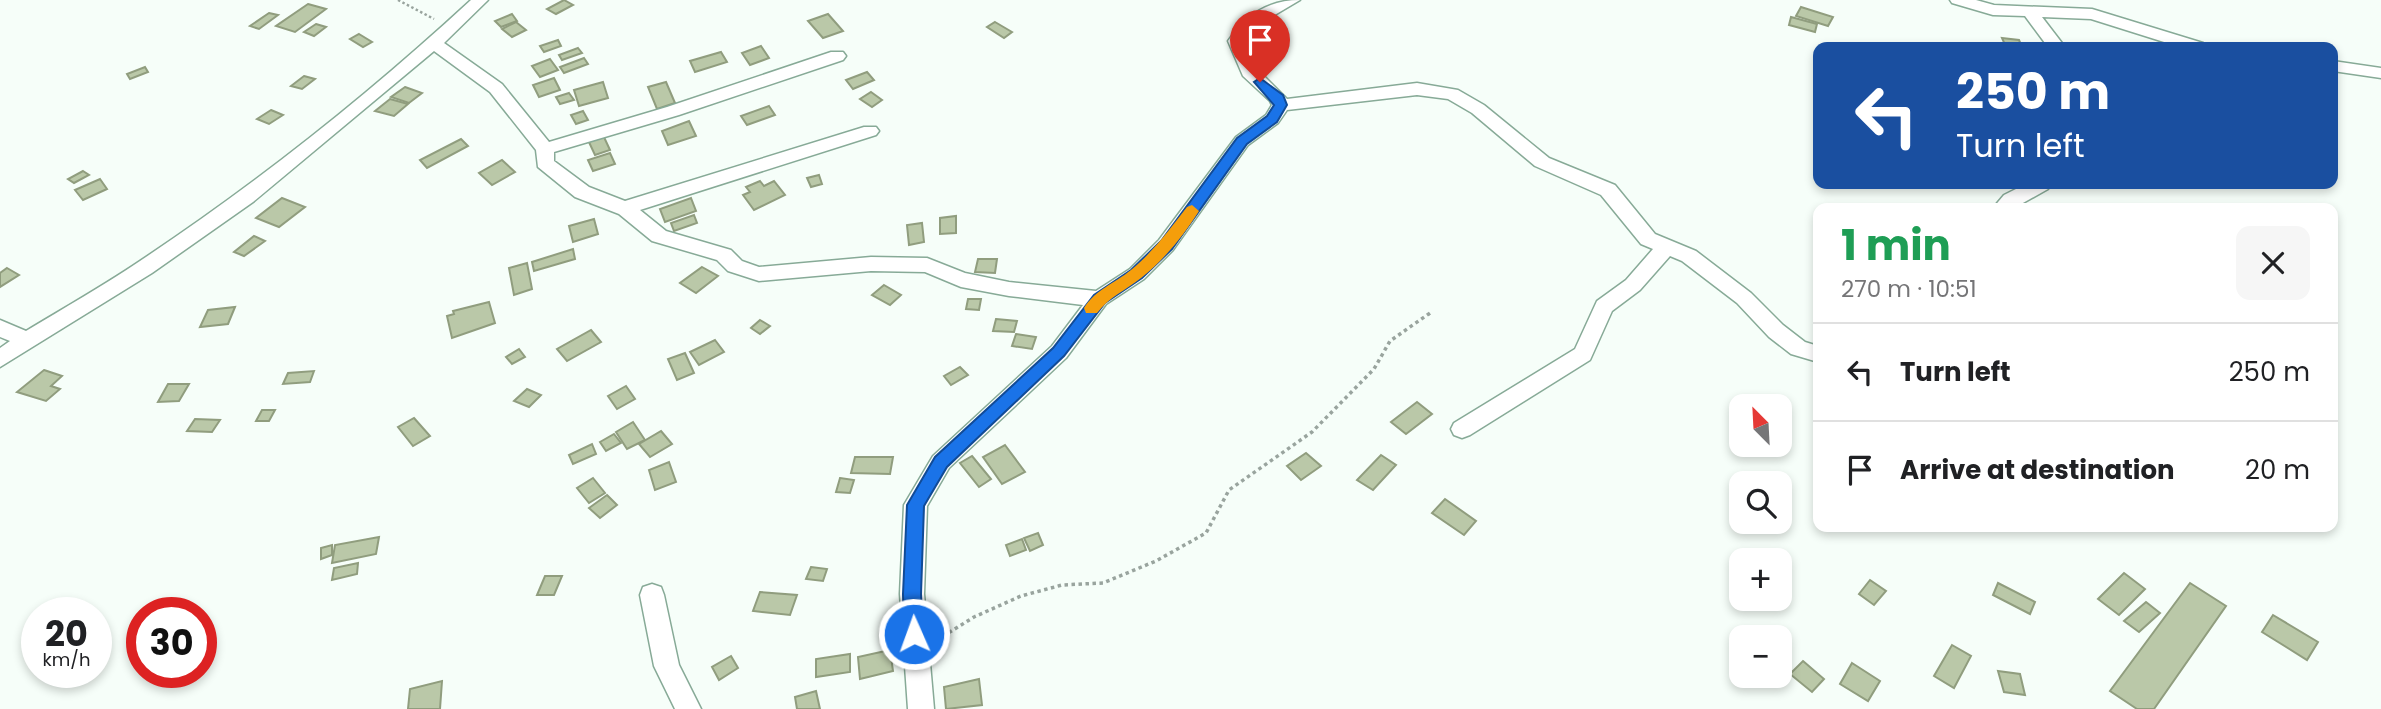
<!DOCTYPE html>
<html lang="en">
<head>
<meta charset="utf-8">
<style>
	:root { --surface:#fff; --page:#f6f6f6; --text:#202124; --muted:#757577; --line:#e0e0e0 }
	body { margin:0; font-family:Poppins,sans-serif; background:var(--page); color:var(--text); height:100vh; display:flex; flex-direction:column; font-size:26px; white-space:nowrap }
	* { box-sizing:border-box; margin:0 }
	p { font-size:23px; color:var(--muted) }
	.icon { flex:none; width:38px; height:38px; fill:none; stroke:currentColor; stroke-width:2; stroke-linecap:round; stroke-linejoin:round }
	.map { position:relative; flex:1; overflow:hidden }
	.drawer { position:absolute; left:1813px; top:203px; width:525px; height:329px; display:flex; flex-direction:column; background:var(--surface); border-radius:14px; box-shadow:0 4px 10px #0003 }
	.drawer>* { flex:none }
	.guide { position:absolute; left:1813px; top:42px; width:525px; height:147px; border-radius:14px; box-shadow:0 4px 10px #0003; background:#1a4fa0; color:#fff; overflow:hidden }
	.needle { width:46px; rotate:336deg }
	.controls { position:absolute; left:1729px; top:394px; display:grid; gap:14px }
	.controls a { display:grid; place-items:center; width:63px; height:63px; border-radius:14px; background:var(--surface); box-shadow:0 4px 10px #0003; font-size:35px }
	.speed { position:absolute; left:21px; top:597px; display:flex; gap:14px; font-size:35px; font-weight:700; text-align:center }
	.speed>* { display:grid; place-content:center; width:91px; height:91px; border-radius:50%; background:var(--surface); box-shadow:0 4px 10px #0003; line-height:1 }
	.speed small { font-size:18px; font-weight:400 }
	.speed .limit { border:10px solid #d22; background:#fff; color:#111 }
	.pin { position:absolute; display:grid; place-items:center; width:60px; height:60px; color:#fff; margin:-72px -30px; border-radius:50% 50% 50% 0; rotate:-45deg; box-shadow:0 0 7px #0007 }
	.pin .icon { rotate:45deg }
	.me { position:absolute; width:77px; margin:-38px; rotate:358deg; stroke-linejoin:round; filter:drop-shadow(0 0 5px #0008) }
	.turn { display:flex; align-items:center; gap:24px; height:147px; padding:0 28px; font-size:32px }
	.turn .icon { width:91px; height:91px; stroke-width:2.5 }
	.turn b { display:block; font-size:49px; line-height:60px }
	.round { display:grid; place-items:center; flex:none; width:74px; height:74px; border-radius:14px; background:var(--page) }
	.summary { display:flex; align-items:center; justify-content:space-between; height:119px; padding:0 28px }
	h1 { font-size:42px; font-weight:700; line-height:52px; color:#1e9e55 }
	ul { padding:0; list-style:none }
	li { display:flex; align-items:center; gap:21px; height:98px; padding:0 28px; border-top:2px solid var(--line) }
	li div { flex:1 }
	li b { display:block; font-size:26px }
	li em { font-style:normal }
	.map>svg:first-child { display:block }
	.building { fill:#bac8a8; stroke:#909d7e; stroke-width:2 }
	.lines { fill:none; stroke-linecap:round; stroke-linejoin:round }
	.minor-casing { stroke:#87aa97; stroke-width:3 }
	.path-far1 { stroke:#99a49e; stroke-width:2.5; stroke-dasharray:2.5 2.5; stroke-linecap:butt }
	.path { stroke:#99a49e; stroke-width:3.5; stroke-dasharray:3.5 3.5; stroke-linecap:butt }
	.minor { fill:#fff; fill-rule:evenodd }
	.route { fill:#1a73e8; stroke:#114b97; stroke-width:2 }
	.slow { fill:#f59e0b }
</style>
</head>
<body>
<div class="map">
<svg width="2381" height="709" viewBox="0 0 2381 709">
	<rect width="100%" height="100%" fill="#f6fef9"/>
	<!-- building -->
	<g class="building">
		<polygon points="564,0 573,5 556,14 547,9"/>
		<polygon points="308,4 326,9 295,32 276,26"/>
		<polygon points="1801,7 1833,17 1828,26 1796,16"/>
		<polygon points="269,13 278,15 259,29 250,26"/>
		<polygon points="512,14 517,21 501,27 495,21"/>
		<polygon points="828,14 843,31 823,38 808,21"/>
		<polygon points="1791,17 1817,24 1815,32 1789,25"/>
		<polygon points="516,22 526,30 512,37 502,29"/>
		<polygon points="995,22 1012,32 1004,38 987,27"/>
		<polygon points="316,24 326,27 314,36 304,32"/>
		<polygon points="359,34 372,42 363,47 350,39"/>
		<polygon points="2002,38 2019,40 2022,47 2006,47"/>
		<polygon points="558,40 561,46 544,52 540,46"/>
		<polygon points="761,46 769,58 750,65 742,53"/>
		<polygon points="578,48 582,53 562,60 559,55"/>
		<polygon points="721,52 727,62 695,72 690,61"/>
		<polygon points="584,58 588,64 564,73 560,67"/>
		<polygon points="550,59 558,70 540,77 532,66"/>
		<polygon points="145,67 148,72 130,79 127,74"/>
		<polygon points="867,72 874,80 853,89 846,80"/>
		<polygon points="304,76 315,79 302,89 291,86"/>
		<polygon points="554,78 560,90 539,97 533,85"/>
		<polygon points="603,82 608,98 579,106 574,90"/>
		<polygon points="666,82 675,103 657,109 648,87"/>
		<polygon points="405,87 422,93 409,103 391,97"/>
		<polygon points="871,92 882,100 872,107 860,99"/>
		<polygon points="569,93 574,100 560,104 556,97"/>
		<polygon points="390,99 408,104 394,116 375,111"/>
		<polygon points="769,106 775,115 747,125 741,116"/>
		<polygon points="271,110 283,115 269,124 257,119"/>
		<polygon points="583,111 588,120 576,124 571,115"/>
		<polygon points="689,121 696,136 668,145 662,131"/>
		<polygon points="603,135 610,150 595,155 588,140"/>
		<polygon points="461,139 468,146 427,168 420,160"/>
		<polygon points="610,153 615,164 593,171 588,160"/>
		<polygon points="502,160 515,172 492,185 479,173"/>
		<polygon points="83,171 89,175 74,183 68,179"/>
		<polygon points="819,175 822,184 811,187 807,178"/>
		<polygon points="100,179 107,189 83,200 75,190"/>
		<polygon points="760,181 764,186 774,181 785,195 754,210 743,195 750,192 746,187"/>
		<polygon points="282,198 305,207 279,227 256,218"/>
		<polygon points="691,198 696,211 665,222 660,209"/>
		<polygon points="694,215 697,223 674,231 671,223"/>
		<polygon points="956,216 956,233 940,234 940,218"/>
		<polygon points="594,219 598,234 573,242 569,226"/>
		<polygon points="922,223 924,242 909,245 907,225"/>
		<polygon points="254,236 265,241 244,256 234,252"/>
		<polygon points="573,249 575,259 534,271 532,262"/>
		<polygon points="978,259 997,259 995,273 975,272"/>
		<polygon points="527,263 532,289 514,295 509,268"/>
		<polygon points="702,267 718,276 696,293 680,283"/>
		<polygon points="7,268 19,275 0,287 0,273"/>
		<polygon points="884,285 901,295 890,305 872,295"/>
		<polygon points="968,299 981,299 979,310 966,309"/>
		<polygon points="489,302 495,323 452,338 447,316 454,314 453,311"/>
		<polygon points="235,307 228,324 200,327 208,310"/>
		<polygon points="996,319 1017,321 1014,332 993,331"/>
		<polygon points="760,320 770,326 760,334 751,328"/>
		<polygon points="591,330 601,342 567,361 557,349"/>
		<polygon points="1016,334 1036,337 1032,349 1012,346"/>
		<polygon points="715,340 724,352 699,365 690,352"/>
		<polygon points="519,349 525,357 512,364 506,357"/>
		<polygon points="685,353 694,373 677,380 668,359"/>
		<polygon points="960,367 968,375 951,385 944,376"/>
		<polygon points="44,370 62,376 51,386 60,389 46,401 17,392"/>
		<polygon points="314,371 310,382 283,384 288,373"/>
		<polygon points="168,384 189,384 179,401 158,402"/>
		<polygon points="626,386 635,399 617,409 608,396"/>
		<polygon points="527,389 541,395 529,407 514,401"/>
		<polygon points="1417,402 1432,414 1406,434 1391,422"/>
		<polygon points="262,410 275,410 269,421 256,421"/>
		<polygon points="414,418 430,436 413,446 398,427"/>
		<polygon points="195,419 220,420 212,432 187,431"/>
		<polygon points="633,422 645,440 627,449 616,432"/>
		<polygon points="661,431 672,444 650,457 639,444"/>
		<polygon points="614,434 621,443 606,451 600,442"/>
		<polygon points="592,444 596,454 573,464 569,455"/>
		<polygon points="1005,445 1025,472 1002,484 983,457"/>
		<polygon points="1306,453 1321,466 1301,480 1287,466"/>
		<polygon points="1381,455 1396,465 1373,490 1357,480"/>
		<polygon points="972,456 991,479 979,487 960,463"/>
		<polygon points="855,457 893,457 890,474 851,473"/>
		<polygon points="669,462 676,482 655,490 649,470"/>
		<polygon points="593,478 605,493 589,503 577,488"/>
		<polygon points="840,478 854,480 850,493 836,492"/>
		<polygon points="607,495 617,505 600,518 589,508"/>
		<polygon points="1445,499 1476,521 1464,535 1432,513"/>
		<polygon points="1038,533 1043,545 1030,551 1024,538"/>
		<polygon points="379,537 376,554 332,563 335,545"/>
		<polygon points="1022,539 1026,550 1010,556 1006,545"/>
		<polygon points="332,545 332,555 321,559 321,548"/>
		<polygon points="358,563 357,574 332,580 334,568"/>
		<polygon points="811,567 827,569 823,581 806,579"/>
		<polygon points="2124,573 2145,589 2119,615 2098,599"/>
		<polygon points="545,576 562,576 554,595 537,595"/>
		<polygon points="1870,580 1886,591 1874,605 1859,594"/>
		<polygon points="1998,583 2035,602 2030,614 1993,595"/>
		<polygon points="2190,583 2226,606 2154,709 2137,709 2110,691"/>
		<polygon points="760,592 797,595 790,615 753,611"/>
		<polygon points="2146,602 2160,613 2139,632 2124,621"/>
		<polygon points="2273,615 2318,642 2307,660 2262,632"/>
		<polygon points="1952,645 1971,656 1954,688 1934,676"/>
		<polygon points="890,650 893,671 860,679 858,657"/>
		<polygon points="850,654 850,672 816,677 816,659"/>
		<polygon points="731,656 738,668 719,680 712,667"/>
		<polygon points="1803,661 1824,679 1812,692 1790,674"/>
		<polygon points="1852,663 1880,681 1868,701 1840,684"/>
		<polygon points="1998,671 2020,674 2025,695 2004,692"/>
		<polygon points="979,679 982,705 946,709 944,687"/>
		<polygon points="442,681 440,709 408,709 410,689"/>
		<polygon points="816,691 820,709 797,709 795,697"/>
	</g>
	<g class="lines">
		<defs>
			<g id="minor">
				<path d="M471,0H488L444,43L502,84L549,142L667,107L831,52H843L846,56L843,60L679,115L554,152V161L589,187L625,201L864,127H876L879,131L876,135L640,210L666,231L731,250L742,261L759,267L871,257L927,258L965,273L1009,282L1096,291L1130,269L1159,240L1236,137L1266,115L1272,105L1270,101L1243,76L1228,41C1246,15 1268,0 1300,0L1256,26L1244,41L1257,69L1287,99L1417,83L1458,90L1484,105L1549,158L1615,185L1655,234L1696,251L1751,293L1783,325L1805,342L1818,346V362L1791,354L1769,337L1737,303L1682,261L1670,256L1640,290L1612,311L1590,360L1470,435L1462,438L1454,435L1451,429L1454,423L1575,349L1597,301L1626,280L1653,249L1641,244L1601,195L1535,166L1472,113L1448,99L1417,95L1287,110L1278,123L1248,145L1173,250L1144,279L1106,304L1066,358L949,468L927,506L924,594L934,709H908L900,594L904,505L933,456L1052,346L1083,305L1009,296L961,287L925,272L871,271L759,281L728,271L717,260L652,241L619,214L575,197L538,167L536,150L490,92L434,51L253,202L152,273L0,367V348L10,341L0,337V320L26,331C64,308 103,286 140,261C256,184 368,95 471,0Z"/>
				<polygon points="1950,0 1976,0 1994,5 2092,9 2203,43 2205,47 2180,47 2091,19 2042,17 2065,47 2048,47 2025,16 1993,15 1952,3"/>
				<polygon points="2333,61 2381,68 2381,78 2333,71"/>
				<polygon points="2026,184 2050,184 2048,189 2014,208 1993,208 2004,195"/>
				<polygon points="652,584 661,587 664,595 679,665 701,709 675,709 654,666 640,595 643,587"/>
			</g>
		</defs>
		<!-- minor casing -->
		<use href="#minor" class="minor-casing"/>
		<!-- path-far1 -->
		<g class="path-far1">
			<polyline points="398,0 434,19"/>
			<polyline points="1428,315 1432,312"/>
		</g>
		<!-- path -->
		<polyline class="path" points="937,640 974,617 1021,596 1062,585 1103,583 1156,561 1206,533 1229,490 1312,432 1374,369 1390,341 1430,313"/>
		<!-- minor -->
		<use href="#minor" class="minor"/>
	</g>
	<!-- route -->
	<polygon class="route" points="1260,78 1283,95 1287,105 1277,122 1247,144 1172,249 1142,278 1105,303 1064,356 947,467 924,506 921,594 923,634 920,640 914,643 907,640 904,634 903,594 907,505 935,457 1053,348 1094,295 1131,270 1161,241 1237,138 1267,116 1274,105 1254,82"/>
	<!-- slow -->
	<path class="slow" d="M1192,205L1199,211C1184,235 1164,260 1141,278C1126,290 1109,297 1097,313H1086L1084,308C1095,290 1115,283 1131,270C1153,252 1170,229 1187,207Z"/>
</svg>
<div class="controls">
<a><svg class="needle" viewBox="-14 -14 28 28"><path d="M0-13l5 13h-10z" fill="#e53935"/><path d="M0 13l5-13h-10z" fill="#757577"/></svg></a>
<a><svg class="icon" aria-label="search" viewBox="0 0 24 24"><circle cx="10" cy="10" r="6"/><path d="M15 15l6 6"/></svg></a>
<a>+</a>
<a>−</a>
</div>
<div class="speed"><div>20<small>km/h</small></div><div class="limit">30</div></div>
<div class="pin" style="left:1260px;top:82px;background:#d93025"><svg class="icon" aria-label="arrive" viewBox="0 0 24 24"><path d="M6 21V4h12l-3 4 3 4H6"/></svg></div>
<svg class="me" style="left:914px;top:634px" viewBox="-20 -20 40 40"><circle r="17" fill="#1a73e8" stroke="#fff" stroke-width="3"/><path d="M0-11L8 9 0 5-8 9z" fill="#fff"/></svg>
<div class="guide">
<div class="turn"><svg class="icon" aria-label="left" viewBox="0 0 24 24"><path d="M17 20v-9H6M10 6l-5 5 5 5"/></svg><div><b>250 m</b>Turn left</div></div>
</div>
<section class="drawer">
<div class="summary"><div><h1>1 min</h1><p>270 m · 10:51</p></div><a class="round"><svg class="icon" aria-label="close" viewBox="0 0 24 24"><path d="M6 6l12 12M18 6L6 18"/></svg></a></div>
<ul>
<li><svg class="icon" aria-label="left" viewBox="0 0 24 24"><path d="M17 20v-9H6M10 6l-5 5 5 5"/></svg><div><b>Turn left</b></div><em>250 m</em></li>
<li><svg class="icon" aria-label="arrive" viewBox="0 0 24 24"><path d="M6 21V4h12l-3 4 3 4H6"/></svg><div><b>Arrive at destination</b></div><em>20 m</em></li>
</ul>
</section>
</div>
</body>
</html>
